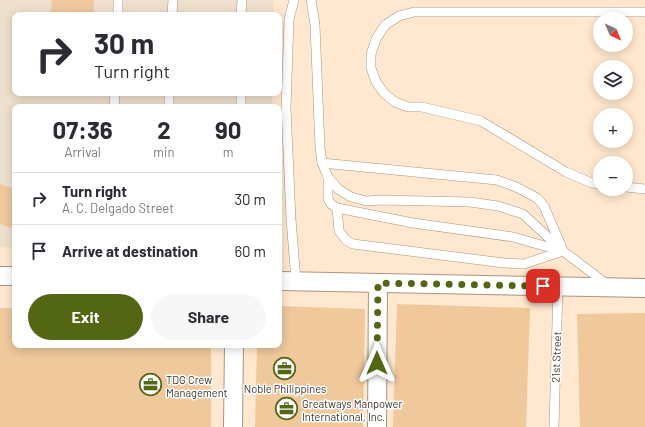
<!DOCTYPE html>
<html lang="en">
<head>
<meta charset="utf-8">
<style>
	:root { --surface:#fff; --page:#f7f7f7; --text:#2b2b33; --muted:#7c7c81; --line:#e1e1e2; --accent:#526613 }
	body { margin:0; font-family:Barlow,sans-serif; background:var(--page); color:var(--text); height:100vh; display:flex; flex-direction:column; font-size:15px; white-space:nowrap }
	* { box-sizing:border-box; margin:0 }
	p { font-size:13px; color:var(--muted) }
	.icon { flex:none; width:22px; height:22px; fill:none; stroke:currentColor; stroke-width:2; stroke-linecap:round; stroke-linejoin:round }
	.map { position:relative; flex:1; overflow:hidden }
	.side { position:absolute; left:12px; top:104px; width:270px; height:244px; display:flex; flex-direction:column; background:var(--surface); border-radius:8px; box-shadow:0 2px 10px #0003 }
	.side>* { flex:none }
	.top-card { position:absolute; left:12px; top:12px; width:270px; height:84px; border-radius:8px; box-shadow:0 2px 10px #0003; background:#fff; color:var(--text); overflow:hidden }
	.needle { width:26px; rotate:136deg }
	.tools { position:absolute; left:593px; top:12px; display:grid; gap:8px }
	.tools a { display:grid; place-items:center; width:40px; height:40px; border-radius:50%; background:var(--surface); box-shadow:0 2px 10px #0003; font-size:20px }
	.pin { position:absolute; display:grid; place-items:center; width:34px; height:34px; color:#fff; margin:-17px; border-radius:8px; box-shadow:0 2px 6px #0006 }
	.me { position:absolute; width:44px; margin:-22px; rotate:0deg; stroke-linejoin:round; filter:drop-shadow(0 0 3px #0008) }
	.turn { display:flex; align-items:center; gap:14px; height:84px; padding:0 16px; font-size:18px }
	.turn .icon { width:52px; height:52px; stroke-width:2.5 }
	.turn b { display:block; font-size:28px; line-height:34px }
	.eta { display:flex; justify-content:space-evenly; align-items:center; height:68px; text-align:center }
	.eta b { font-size:24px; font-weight:700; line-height:28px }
	.cta { display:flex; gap:8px; margin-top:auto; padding:8px 16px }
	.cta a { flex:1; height:46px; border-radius:24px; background:var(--accent); color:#fff; font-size:16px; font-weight:700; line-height:46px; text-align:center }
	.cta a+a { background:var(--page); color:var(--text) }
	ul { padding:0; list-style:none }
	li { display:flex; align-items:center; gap:12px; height:52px; padding:0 16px; border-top:1px solid var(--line) }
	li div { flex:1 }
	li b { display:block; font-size:15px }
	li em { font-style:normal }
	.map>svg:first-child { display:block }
	.commercial { fill:#efe0cd }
	.building { fill:#efc89c }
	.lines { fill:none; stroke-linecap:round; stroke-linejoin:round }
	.lane-casing { stroke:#a9947d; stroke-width:10 }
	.street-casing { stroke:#a9947d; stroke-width:20 }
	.lane { stroke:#fff; stroke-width:9 }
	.street { stroke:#fff; stroke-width:18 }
	.route { stroke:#526613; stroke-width:7; stroke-dasharray:0 12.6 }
	.labels { text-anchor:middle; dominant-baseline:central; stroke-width:3; stroke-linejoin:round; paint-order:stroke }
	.street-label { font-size:11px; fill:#3f362d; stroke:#fff }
	.poi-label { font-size:11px; fill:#3f362d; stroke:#fff; text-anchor:start }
</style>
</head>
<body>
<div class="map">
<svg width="645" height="427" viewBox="0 0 645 427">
	<rect width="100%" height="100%" fill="#ffe8cf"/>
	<!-- commercial -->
	<polygon class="commercial" points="0,0 273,0 273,15 15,15 15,93 272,93 272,107 15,107 15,248 0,247"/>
	<!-- building -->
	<g class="building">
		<polygon points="52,0 94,0 93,15 51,15"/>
		<polygon points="0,184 15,189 15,229 0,224"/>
		<polygon points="397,304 530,308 526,427 393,427"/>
		<polygon points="279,306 365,309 363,427 255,427 257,345 279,345"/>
		<polygon points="0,308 15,308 15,345 211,345 211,427 0,427"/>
		<polygon points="645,313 645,427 580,427 577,314"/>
	</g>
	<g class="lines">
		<defs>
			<g id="lane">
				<polyline points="294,0 289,19 286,108 291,219 296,281"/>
				<polyline points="311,0 315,25 320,148 322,163 328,177 338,189 351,197 366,201 382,200 470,202 498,206 523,214 563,251 608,285"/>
				<polyline points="118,15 118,0"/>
				<polyline points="172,15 173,0"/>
				<polyline points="241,15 242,0"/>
				<polyline points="114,107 115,93"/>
				<polyline points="169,107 169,93"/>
				<polyline points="241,107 241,93"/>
				<polyline points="322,163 497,180 516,187 537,198 544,206 562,248"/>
				<polyline points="328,177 328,199 331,204 337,208 413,223 513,237 562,251"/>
				<polyline points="600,184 592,183 566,172 481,121 422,107 408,107 395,102 384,93 376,82 371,68 371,54 376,39 385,25 399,16 414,12 645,12"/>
				<polyline points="626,187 645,189"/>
				<polyline points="337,208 339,231 346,240 353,244 504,263 524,264 563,251"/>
				<polyline points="554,427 558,287"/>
			</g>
			<g id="street">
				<polyline points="0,276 15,276"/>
				<polyline points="279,281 645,288"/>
				<polyline points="233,427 234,345"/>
				<polyline points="377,427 378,283"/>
			</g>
		</defs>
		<!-- lane casing -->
		<use href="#lane" class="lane-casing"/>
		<!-- street casing -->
		<use href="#street" class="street-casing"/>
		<!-- lane -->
		<use href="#lane" class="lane"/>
		<!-- street -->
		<use href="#street" class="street"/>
	</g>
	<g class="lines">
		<!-- route -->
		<polyline class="route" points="377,363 378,283 543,286"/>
	</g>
	<!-- icons -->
	<defs>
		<symbol id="office-ring" viewBox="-11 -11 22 22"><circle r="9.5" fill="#fff" stroke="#526613" stroke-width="1.5"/><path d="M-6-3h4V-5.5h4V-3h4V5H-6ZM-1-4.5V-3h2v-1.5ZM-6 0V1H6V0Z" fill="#526613"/></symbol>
	</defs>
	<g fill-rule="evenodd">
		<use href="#office-ring" x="272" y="356" width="25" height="25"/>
		<use href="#office-ring" x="138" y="372" width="25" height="25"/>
		<use href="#office-ring" x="274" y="396" width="25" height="25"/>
	</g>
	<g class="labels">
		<!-- street labels -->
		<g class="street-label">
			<text transform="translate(556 357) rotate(-88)">21st Street</text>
		</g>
		<!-- poi labels -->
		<g class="poi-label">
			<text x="166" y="379">TDG Crew<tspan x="166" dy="13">Management</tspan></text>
			<text x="285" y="388" text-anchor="middle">Noble Philippines</text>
			<text x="302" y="403">Greatways Manpower<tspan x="302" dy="13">International, Inc.</tspan></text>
		</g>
	</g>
</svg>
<div class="tools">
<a><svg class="needle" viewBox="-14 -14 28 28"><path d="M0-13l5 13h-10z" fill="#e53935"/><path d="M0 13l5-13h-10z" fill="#7c7c81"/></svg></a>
<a><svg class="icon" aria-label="layers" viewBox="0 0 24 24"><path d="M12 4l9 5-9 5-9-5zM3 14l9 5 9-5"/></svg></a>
<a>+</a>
<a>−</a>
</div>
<div class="pin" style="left:543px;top:286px;background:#d93025"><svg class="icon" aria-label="arrive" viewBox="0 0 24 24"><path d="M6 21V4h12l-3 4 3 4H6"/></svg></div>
<svg class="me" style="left:377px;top:363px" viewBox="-20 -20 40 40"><path d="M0-17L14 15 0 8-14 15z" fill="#526613" stroke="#fff" stroke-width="4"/></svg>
<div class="top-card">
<div class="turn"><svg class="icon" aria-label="right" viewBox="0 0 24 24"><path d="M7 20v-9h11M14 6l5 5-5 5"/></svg><div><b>30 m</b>Turn right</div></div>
</div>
<section class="side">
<div class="eta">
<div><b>07:36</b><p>Arrival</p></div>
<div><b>2</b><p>min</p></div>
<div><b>90</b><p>m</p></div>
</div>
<ul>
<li><svg class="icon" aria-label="right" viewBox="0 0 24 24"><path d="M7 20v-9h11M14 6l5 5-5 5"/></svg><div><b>Turn right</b><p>A. C. Delgado Street</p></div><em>30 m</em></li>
<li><svg class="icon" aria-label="arrive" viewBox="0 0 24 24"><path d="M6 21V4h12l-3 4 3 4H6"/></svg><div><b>Arrive at destination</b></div><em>60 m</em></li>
</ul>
<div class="cta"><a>Exit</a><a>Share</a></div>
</section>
</div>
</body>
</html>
